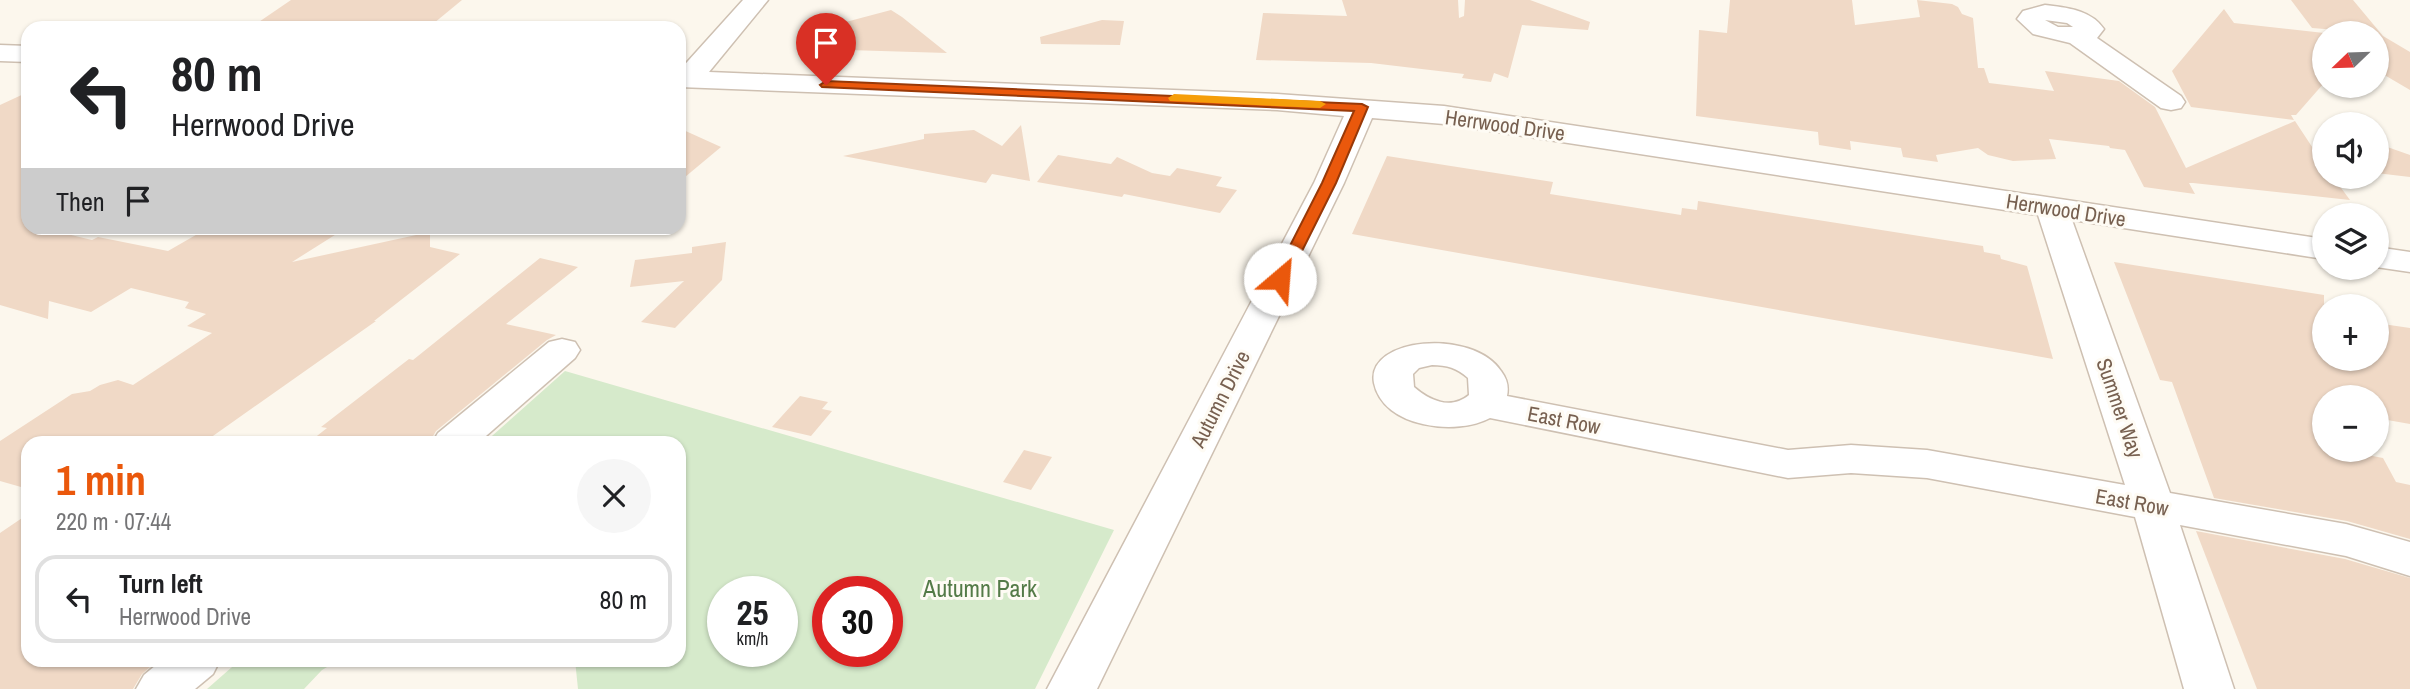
<!DOCTYPE html>
<html lang="en">
<head>
<meta charset="utf-8">
<style>
	:root { --surface:#fff; --page:#f6f6f6; --text:#202124; --muted:#757577; --line:#e0e0e0; --accent:#ea580c }
	body { margin:0; font-family:"Archivo Narrow",sans-serif; background:var(--page); color:var(--text); height:100vh; display:flex; flex-direction:column; font-size:26px; white-space:nowrap }
	* { box-sizing:border-box; margin:0 }
	p { font-size:23px; color:var(--muted) }
	.icon { flex:none; width:38px; height:38px; fill:none; stroke:currentColor; stroke-width:2; stroke-linecap:round; stroke-linejoin:round }
	.map { position:relative; flex:1; overflow:hidden }
	.details { position:absolute; left:21px; top:436px; width:665px; height:231px; display:flex; flex-direction:column; background:var(--surface); border-radius:21px; box-shadow:0 2px 5px #0004 }
	.details>* { flex:none }
	.hud { position:absolute; left:21px; top:21px; width:665px; height:214px; border-radius:21px; box-shadow:0 2px 5px #0004; background:#fff; color:var(--text); overflow:hidden }
	.needle { width:46px; rotate:247deg }
	.tools { position:absolute; left:2312px; top:21px; display:grid; gap:14px }
	.tools a { display:grid; place-items:center; width:77px; height:77px; border-radius:50%; background:var(--surface); box-shadow:0 2px 5px #0004; font-size:35px }
	.speed { position:absolute; left:707px; top:576px; display:flex; gap:14px; font-size:35px; font-weight:700; text-align:center }
	.speed>* { display:grid; place-content:center; width:91px; height:91px; border-radius:50%; background:var(--surface); box-shadow:0 2px 5px #0004; line-height:1 }
	.speed small { font-size:18px; font-weight:400 }
	.speed .limit { border:10px solid #d22; background:#fff; color:#111 }
	.pin { position:absolute; display:grid; place-items:center; width:60px; height:60px; color:#fff; margin:-72px -30px; border-radius:50% 50% 50% 0; rotate:-45deg; box-shadow:0 0 7px #0007 }
	.pin .icon { rotate:45deg }
	.me { position:absolute; width:77px; margin:-38px; rotate:27deg; stroke-linejoin:round; filter:drop-shadow(0 0 5px #0008) }
	.turn { display:flex; align-items:center; gap:24px; height:147px; padding:0 35px; font-size:32px }
	.turn .icon { width:91px; height:91px; stroke-width:2.5 }
	.turn b { display:block; font-size:49px; line-height:60px }
	.then { display:flex; align-items:center; height:66px; padding:0 35px; background:#0003; gap:14px; font-size:26px }
	.round { display:grid; place-items:center; flex:none; width:74px; height:74px; border-radius:37px; background:var(--page) }
	.headline { display:flex; align-items:center; justify-content:space-between; height:119px; padding:0 35px }
	h1 { font-size:42px; font-weight:700; line-height:52px; color:var(--accent) }
	ul { padding:0; list-style:none }
	li { display:flex; align-items:center; gap:21px; height:88px; margin:0 14px 10px; padding:0 21px; border:4px solid var(--line); border-radius:21px }
	li div { flex:1 }
	li b { display:block; font-size:26px }
	li em { font-style:normal }
	.map>svg:first-child { display:block }
	.green { fill:#d6eacb; fill-rule:evenodd }
	.building { fill:#f0d9c6 }
	.lines { fill:none; stroke-linecap:round; stroke-linejoin:round }
	.minor-casing { stroke:#cec0b2; stroke-width:3 }
	.minor { fill:#fff; fill-rule:evenodd }
	.route { fill:#ea580c; stroke:#983908; stroke-width:2 }
	.slow { fill:#f59e0b }
	.labels { text-anchor:middle; dominant-baseline:central; stroke-width:6; stroke-linejoin:round; paint-order:stroke }
	.street-label { font-size:21px; fill:#776050; stroke:#fefbf4 }
	.near-park-label { font-size:24px; fill:#547b48; stroke:#fefbf4 }
</style>
</head>
<body>
<div class="map">
<svg width="2410" height="689" viewBox="0 0 2410 689">
	<rect width="100%" height="100%" fill="#fcf7ed"/>
	<!-- green -->
	<g class="green">
		<path d="M565,371L1114,530L1035,689H578L575,660H679V443H484ZM723,592H782V651H723ZM828,592H887V651H828Z"/>
		<polygon points="240,660 339,660 322,670 304,689 207,689"/>
	</g>
	<!-- building -->
	<g class="building">
		<polygon points="291,0 462,0 428,28 250,28"/>
		<polygon points="1342,0 1458,0 1459,18 1464,16 1465,0 1530,0 1590,22 1588,30 1522,25 1508,78 1494,73 1491,82 1462,78 1464,74 1371,63 1256,60 1263,13 1347,16"/>
		<polygon points="1730,0 1852,0 1855,25 1920,17 1917,0 1952,4 1958,7 1962,14 1973,18 1978,68 1984,68 1989,83 2054,91 2045,71 2119,81 2155,107 2186,168 2295,121 2324,165 2324,177 2333,177 2350,200 2193,183 2189,183 2195,194 2144,187 2125,150 2110,148 2109,146 2049,139 2056,159 2013,161 1988,155 1978,148 1936,155 1938,162 1903,157 1901,148 1850,141 1851,150 1819,145 1818,132 1696,116 1699,30 1727,33"/>
		<polygon points="2291,0 2353,0 2383,36 2410,52 2410,90 2376,70 2376,33 2312,28"/>
		<polygon points="2224,9 2234,23 2324,33 2324,83 2296,115 2291,115 2294,120 2191,107 2172,71"/>
		<polygon points="891,10 902,17 947,53 848,50 827,31 844,25 842,23"/>
		<polygon points="1102,20 1124,21 1120,45 1041,44 1040,37"/>
		<polygon points="28,92 28,228 42,228 92,240 98,237 168,251 208,228 346,228 292,262 430,232 430,247 460,254 374,321 376,321 203,443 28,443 28,489 0,481 0,441 72,394 90,391 100,385 118,380 133,385 212,333 187,326 206,314 185,308 189,302 131,288 91,312 49,301 48,319 0,305 0,105"/>
		<polygon points="1021,125 1030,181 992,174 986,183 843,156 924,139 924,134 974,130 1002,146"/>
		<polygon points="679,128 721,147 679,182"/>
		<polygon points="2376,143 2410,155 2410,177 2376,173"/>
		<polygon points="1058,155 1111,164 1117,157 1152,173 1170,176 1177,168 1222,177 1216,186 1237,190 1220,213 1124,194 1122,197 1037,182"/>
		<polygon points="1387,156 1553,182 1550,194 1681,215 1682,208 1697,210 1698,201 1983,246 1984,252 2000,255 2001,259 2027,266 2053,359 1352,234"/>
		<polygon points="726,242 722,280 675,328 641,322 684,281 630,287 635,260 692,253 692,247"/>
		<polygon points="540,258 578,267 506,324 556,335 547,340 436,431 429,443 308,443 327,428 321,427 409,359 413,360"/>
		<polygon points="2114,262 2324,295 2324,359 2376,359 2376,323 2410,328 2410,424 2376,418 2376,397 2324,397 2324,450 2341,450 2383,458 2396,482 2410,485 2410,539 2347,521 2214,498 2172,382 2160,380"/>
		<polygon points="800,396 828,402 822,409 832,411 811,436 772,427"/>
		<polygon points="1024,450 1052,457 1031,490 1003,482"/>
		<polygon points="28,514 28,660 158,660 142,674 133,689 0,689 0,533"/>
		<polygon points="2196,531 2345,559 2410,578 2410,689 2257,689"/>
	</g>
	<g class="lines">
		<defs>
			<g id="minor">
				<path d="M743,0H768L709,72L1277,94L1444,106L2324,239V259L2072,220L2170,493L2346,524L2410,542V576L2346,556L2180,525L2234,689H2184L2135,517L1927,478L1851,473L1788,478L1490,418C1457,436 1383,428 1374,383C1365,337 1473,328 1501,371C1507,379 1509,386 1507,396L1788,450L1851,445L1927,450L2125,485L2038,215L1444,124L1372,118L1344,183L1097,689H1047L1314,183L1344,116L1277,110L679,87V71ZM1432,365C1447,365 1457,368 1468,378L1469,395C1451,410 1430,401 1414,387L1413,374L1419,368Z"/>
				<path d="M2045,5C2067,8 2090,9 2104,29L2097,38L2181,96L2185,102L2181,108L2171,110L2161,108L2070,43L2033,34L2017,19L2023,11ZM2045,20L2067,23L2073,27H2058Z"/>
				<polygon points="0,45 28,46 28,62 0,61"/>
				<polygon points="2376,247 2410,252 2410,272 2376,267"/>
				<polygon points="562,339 575,342 580,350 575,358 478,443 432,443 438,433 549,342"/>
				<polygon points="162,660 220,660 213,674 195,689 136,689 144,675"/>
			</g>
		</defs>
		<!-- minor casing -->
		<use href="#minor" class="minor-casing"/>
		<!-- minor -->
		<use href="#minor" class="minor"/>
	</g>
	<!-- route -->
	<polygon class="route" points="826,81 1362,104 1368,107 1336,183 1288,279 1280,284 1273,279 1322,183 1354,111 822,87 820,85"/>
	<!-- slow -->
	<polygon class="slow" points="1174,94 1320,101 1326,104 1320,108 1170,101 1168,98"/>
	<g class="labels">
		<!-- street labels -->
		<g class="street-label">
			<text transform="translate(1505 125) rotate(8)">Herrwood Drive</text>
			<text transform="translate(2066 210) rotate(9)">Herrwood Drive</text>
			<text transform="translate(1220 399) rotate(-63)">Autumn Drive</text>
			<text transform="translate(2120 408) rotate(71)">Summer Way</text>
			<text transform="translate(1564 420) rotate(11)">East Row</text>
			<text transform="translate(2132 502) rotate(10)">East Row</text>
		</g>
		<!-- near-park labels -->
		<g class="near-park-label">
			<text x="980" y="588">Autumn Park</text>
		</g>
	</g>
</svg>
<div class="tools">
<a><svg class="needle" viewBox="-14 -14 28 28"><path d="M0-13l5 13h-10z" fill="#e53935"/><path d="M0 13l5-13h-10z" fill="#757577"/></svg></a>
<a><svg class="icon" aria-label="sound" viewBox="0 0 24 24"><path d="M4 9h4l5-4v14l-5-4H4zM17 9q2 3 0 6"/></svg></a>
<a><svg class="icon" aria-label="layers" viewBox="0 0 24 24"><path d="M12 4l9 5-9 5-9-5zM3 14l9 5 9-5"/></svg></a>
<a>+</a>
<a>−</a>
</div>
<div class="speed"><div>25<small>km/h</small></div><div class="limit">30</div></div>
<div class="pin" style="left:826px;top:85px;background:#d93025"><svg class="icon" aria-label="arrive" viewBox="0 0 24 24"><path d="M6 21V4h12l-3 4 3 4H6"/></svg></div>
<svg class="me" style="left:1280px;top:279px" viewBox="-20 -20 40 40"><circle r="19" fill="#fff"/><path d="M0-13L10 11 0 6-10 11z" fill="#ea580c"/></svg>
<div class="hud">
<div class="turn"><svg class="icon" aria-label="left" viewBox="0 0 24 24"><path d="M17 20v-9H6M10 6l-5 5 5 5"/></svg><div><b>80 m</b>Herrwood Drive</div></div>
<div class="then">Then<svg class="icon" aria-label="arrive" viewBox="0 0 24 24"><path d="M6 21V4h12l-3 4 3 4H6"/></svg></div>
</div>
<section class="details">
<div class="headline"><div><h1>1 min</h1><p>220 m · 07:44</p></div><a class="round"><svg class="icon" aria-label="close" viewBox="0 0 24 24"><path d="M6 6l12 12M18 6L6 18"/></svg></a></div>
<ul>
<li><svg class="icon" aria-label="left" viewBox="0 0 24 24"><path d="M17 20v-9H6M10 6l-5 5 5 5"/></svg><div><b>Turn left</b><p>Herrwood Drive</p></div><em>80 m</em></li>
</ul>
</section>
</div>
</body>
</html>
